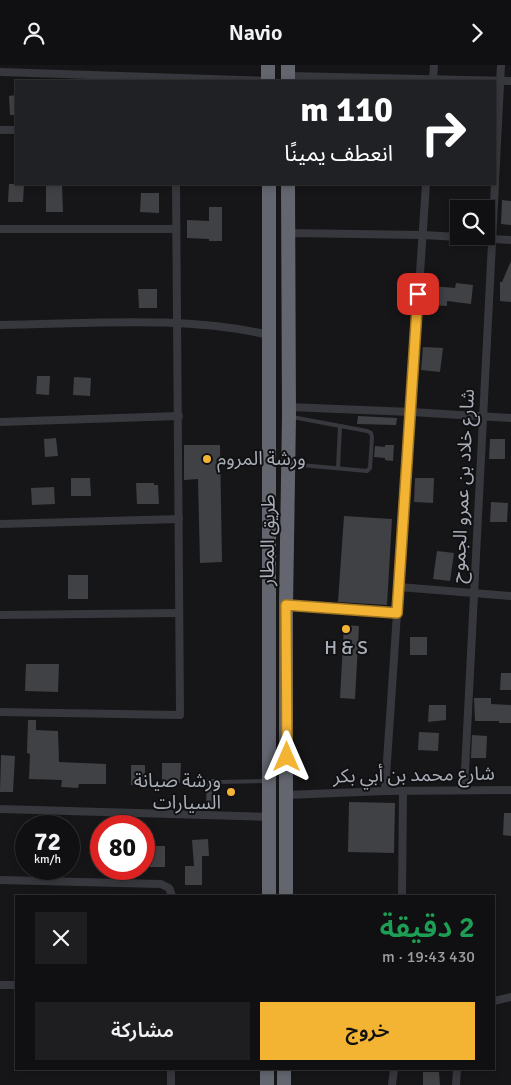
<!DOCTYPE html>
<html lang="ar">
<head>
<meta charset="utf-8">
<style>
	:root { --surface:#101012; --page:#1e1e20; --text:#f1f3f6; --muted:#9c9d9f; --line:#303032; --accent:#f3b434 }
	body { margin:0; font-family:Signika,"Noto Sans Arabic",sans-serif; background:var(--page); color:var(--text); direction:rtl; height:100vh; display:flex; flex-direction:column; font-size:19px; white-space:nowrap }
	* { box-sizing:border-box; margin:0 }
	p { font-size:16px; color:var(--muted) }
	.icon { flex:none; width:28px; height:28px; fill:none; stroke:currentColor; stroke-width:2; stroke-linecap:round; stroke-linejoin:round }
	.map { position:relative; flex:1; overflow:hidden; direction:ltr }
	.drawer { position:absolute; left:15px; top:830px; width:480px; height:175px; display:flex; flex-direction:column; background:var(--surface); border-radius:0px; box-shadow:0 2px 8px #0003,0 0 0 1px var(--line); direction:rtl }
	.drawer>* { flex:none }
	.guide { position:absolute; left:15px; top:15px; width:481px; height:105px; border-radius:0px; box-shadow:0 2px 8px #0003,0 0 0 1px var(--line); direction:rtl; background:#202124; color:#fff; overflow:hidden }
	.controls { position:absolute; left:450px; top:135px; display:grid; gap:10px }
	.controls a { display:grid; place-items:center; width:45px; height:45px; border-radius:0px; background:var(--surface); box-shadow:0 2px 8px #0003,0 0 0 1px var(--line); font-size:25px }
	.speed { position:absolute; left:15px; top:750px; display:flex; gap:10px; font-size:25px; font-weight:700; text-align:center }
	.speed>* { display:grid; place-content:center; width:65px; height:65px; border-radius:50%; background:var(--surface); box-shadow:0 2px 8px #0003,0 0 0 1px var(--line); line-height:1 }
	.speed small { font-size:12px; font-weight:400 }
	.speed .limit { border:8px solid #d22; background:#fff; color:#111 }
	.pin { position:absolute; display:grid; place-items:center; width:42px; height:42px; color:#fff; margin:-21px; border-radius:10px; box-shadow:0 2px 8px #0006 }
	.me { position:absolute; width:55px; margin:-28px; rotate:0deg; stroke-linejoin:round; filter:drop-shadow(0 0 4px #0008) }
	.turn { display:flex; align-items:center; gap:18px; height:105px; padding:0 20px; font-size:22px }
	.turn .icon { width:65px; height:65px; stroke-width:2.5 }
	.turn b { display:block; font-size:35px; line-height:42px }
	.round { display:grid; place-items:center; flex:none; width:52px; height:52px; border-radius:0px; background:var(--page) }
	.summary { display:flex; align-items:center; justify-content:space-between; height:85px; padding:0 20px }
	h1 { font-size:30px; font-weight:600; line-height:38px; color:#1e9e55 }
	.button { display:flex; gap:10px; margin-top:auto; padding:10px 20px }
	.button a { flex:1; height:58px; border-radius:0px; background:var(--accent); color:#111; font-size:20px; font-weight:600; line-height:58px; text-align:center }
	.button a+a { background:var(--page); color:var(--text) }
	header { display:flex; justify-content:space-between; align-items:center; height:65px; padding:0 20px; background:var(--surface); font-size:22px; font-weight:600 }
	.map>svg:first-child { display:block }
	.building { fill:#404145 }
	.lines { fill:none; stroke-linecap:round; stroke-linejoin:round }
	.lane { stroke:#37383d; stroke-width:4 }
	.street { stroke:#37383d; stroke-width:8 }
	.highway { stroke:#63666f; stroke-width:14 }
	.route-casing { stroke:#9e7522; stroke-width:12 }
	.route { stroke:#f3b434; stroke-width:9 }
	.poi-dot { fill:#f3b434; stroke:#111113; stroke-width:2 }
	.labels { text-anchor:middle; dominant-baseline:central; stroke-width:4; stroke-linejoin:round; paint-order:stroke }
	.poi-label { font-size:19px; fill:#a8adb8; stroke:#111113; text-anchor:start }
	.street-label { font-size:19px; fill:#a8adb8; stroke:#111113 }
</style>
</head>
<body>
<header><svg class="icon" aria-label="forward" viewBox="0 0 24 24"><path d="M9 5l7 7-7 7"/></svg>Navio<svg class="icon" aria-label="person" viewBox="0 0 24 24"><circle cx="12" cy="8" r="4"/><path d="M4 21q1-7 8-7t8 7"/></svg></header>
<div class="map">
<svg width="511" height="1020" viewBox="0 0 511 1020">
	<rect width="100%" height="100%" fill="#161618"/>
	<!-- building -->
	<g class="building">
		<polygon points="16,30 16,50 10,50 9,31"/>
		<polygon points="9,119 24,119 23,137 8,137"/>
		<polygon points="62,120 63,147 46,147 46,121"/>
		<polygon points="141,128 159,128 159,148 140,147"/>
		<polygon points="502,135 511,136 511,160 501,159"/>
		<polygon points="209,142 222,142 222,176 209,176 209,174 187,173 187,155 209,156"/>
		<polygon points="511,196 511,237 500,236 500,217 502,217"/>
		<polygon points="456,218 473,220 471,239 447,236 447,241 430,240 432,221 455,223"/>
		<polygon points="138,224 157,224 157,243 139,243"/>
		<polygon points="423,282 443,283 440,307 421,305"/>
		<polygon points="37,311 50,311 49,330 36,329"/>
		<polygon points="74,312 91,313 90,331 73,330"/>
		<polygon points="358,351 397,353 396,360 357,359"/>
		<polygon points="56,373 58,391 45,392 44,374"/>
		<polygon points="490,374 505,374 505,394 489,394"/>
		<polygon points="184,380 220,380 222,497 200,498 198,414 184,415"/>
		<polygon points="385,380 394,380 393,396 385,395 385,393 374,392 375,381 385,382"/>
		<polygon points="71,413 90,413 91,431 71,431"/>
		<polygon points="415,413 434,413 433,438 414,437"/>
		<polygon points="136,418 154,418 154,420 158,420 159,439 137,439"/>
		<polygon points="54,422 55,439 32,440 31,423"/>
		<polygon points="491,437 508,438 507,457 490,457"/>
		<polygon points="344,451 392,454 387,540 338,537"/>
		<polygon points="437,486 454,488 450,516 433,514"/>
		<rect x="68" y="510" width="20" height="24"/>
		<polygon points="344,560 359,561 355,634 340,633"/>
		<rect x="410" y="572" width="17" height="18"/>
		<polygon points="26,599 59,599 58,627 25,626"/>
		<polygon points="501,608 511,608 511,625 500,625"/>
		<polygon points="474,633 491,633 491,639 511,640 511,658 499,658 499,656 475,656"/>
		<polygon points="429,640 446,640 446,655 428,657"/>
		<polygon points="28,655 36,655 36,665 58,666 59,697 106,699 106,719 79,719 78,723 61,722 62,715 29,714 30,689 27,688"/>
		<polygon points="419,667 439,668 438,686 418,685"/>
		<polygon points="472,670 487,671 486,693 471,693"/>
		<polygon points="1,690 15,691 13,727 0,727"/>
		<polygon points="162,698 181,698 180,718 162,718"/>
		<rect x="131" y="700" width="14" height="20"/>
		<polygon points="207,714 216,714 214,717 216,720 216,740 206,740"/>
		<polygon points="349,737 395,738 394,788 348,787"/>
		<polygon points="504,748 511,748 511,771 503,770"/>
		<polygon points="208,774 209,791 202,791 202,820 185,820 185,801 194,801 192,775"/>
		<rect x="148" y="781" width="17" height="21"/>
		<polygon points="423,1007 439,1007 440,1020 423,1020"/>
	</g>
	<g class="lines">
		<!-- lane -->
		<g class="lane">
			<polyline points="290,399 367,406 370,403 372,372 371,368 367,366 292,352"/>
			<polyline points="338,403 340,361"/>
			<polyline points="218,717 266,716"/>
		</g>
		<!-- street -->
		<g class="street">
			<polyline points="0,7 268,16"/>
			<polyline points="288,11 511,16"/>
			<polyline points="433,16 434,0"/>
			<polyline points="0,65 16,65"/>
			<polyline points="495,116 501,0"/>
			<polyline points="0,164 176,164"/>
			<polyline points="288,168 423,170 511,175"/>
			<path d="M0,260C90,259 181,250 269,270"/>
			<polyline points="289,342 411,347 511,353"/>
			<polyline points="0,357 179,351"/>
			<polyline points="0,459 179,454"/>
			<polyline points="399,522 511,531"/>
			<polyline points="286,540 397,549"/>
			<polyline points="0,550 179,548"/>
			<polyline points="0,647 180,650 176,119"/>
			<polyline points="464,725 495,119"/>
			<polyline points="385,726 426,119"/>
			<polyline points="287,730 385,726 511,725"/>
			<polyline points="0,744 270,752"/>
			<polyline points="0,815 161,819 169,823 172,831"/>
			<polyline points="402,831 403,726"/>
			<polyline points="0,920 16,920"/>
			<polyline points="494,936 511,932"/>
			<polyline points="171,1020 171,1004"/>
			<polyline points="392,1020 394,1004"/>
			<polyline points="456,1020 457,1004"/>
		</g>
		<!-- highway -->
		<g class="highway">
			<polyline points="268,16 268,0"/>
			<polyline points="288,16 288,0"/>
			<polyline points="269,119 269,831"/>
			<polyline points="286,831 286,540 289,351 288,119"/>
			<polyline points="267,1020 267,1004"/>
			<polyline points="284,1020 284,1004"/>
		</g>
	</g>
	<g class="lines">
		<defs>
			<polyline id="route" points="287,692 286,540 397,548 418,229"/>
		</defs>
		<!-- route casing -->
		<use href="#route" class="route-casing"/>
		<!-- route -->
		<use href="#route" class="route"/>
	</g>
	<!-- markers -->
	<g class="poi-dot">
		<circle cx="207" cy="394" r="5"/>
		<circle cx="346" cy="564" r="5"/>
		<circle cx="231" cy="727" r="5"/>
	</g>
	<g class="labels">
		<!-- poi labels -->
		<g class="poi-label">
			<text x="217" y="394">ورشة المروم</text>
			<text x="346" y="583" text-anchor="middle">H &amp; S</text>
			<text x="221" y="716" text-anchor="end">ورشة صيانة<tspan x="221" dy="22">السيارات</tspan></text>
		</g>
		<!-- street labels -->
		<g class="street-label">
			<text transform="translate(463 421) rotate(-87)">شارع خلاد بن عمرو الجموح</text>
			<text transform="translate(268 475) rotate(-89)">طريق المطار</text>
			<text transform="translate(414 710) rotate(-1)">شارع محمد بن أبي بكر</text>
		</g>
	</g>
</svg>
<div class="controls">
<a><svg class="icon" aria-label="search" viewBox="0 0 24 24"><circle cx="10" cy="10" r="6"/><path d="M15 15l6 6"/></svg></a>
</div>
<div class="speed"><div>72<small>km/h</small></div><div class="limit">80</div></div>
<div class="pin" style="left:418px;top:229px;background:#d93025"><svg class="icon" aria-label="arrive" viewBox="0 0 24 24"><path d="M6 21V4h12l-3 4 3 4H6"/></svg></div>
<svg class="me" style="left:287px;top:692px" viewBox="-20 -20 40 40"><path d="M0-17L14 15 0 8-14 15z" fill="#f3b434" stroke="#fff" stroke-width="4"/></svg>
<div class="guide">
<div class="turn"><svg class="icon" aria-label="right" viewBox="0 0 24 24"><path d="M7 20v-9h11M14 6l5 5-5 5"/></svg><div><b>110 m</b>انعطف يمينًا</div></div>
</div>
<section class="drawer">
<div class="summary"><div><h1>2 دقيقة</h1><p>430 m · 19:43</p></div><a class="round"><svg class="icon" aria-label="close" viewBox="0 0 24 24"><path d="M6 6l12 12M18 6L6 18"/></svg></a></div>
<div class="button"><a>خروج</a><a>مشاركة</a></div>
</section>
</div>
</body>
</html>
